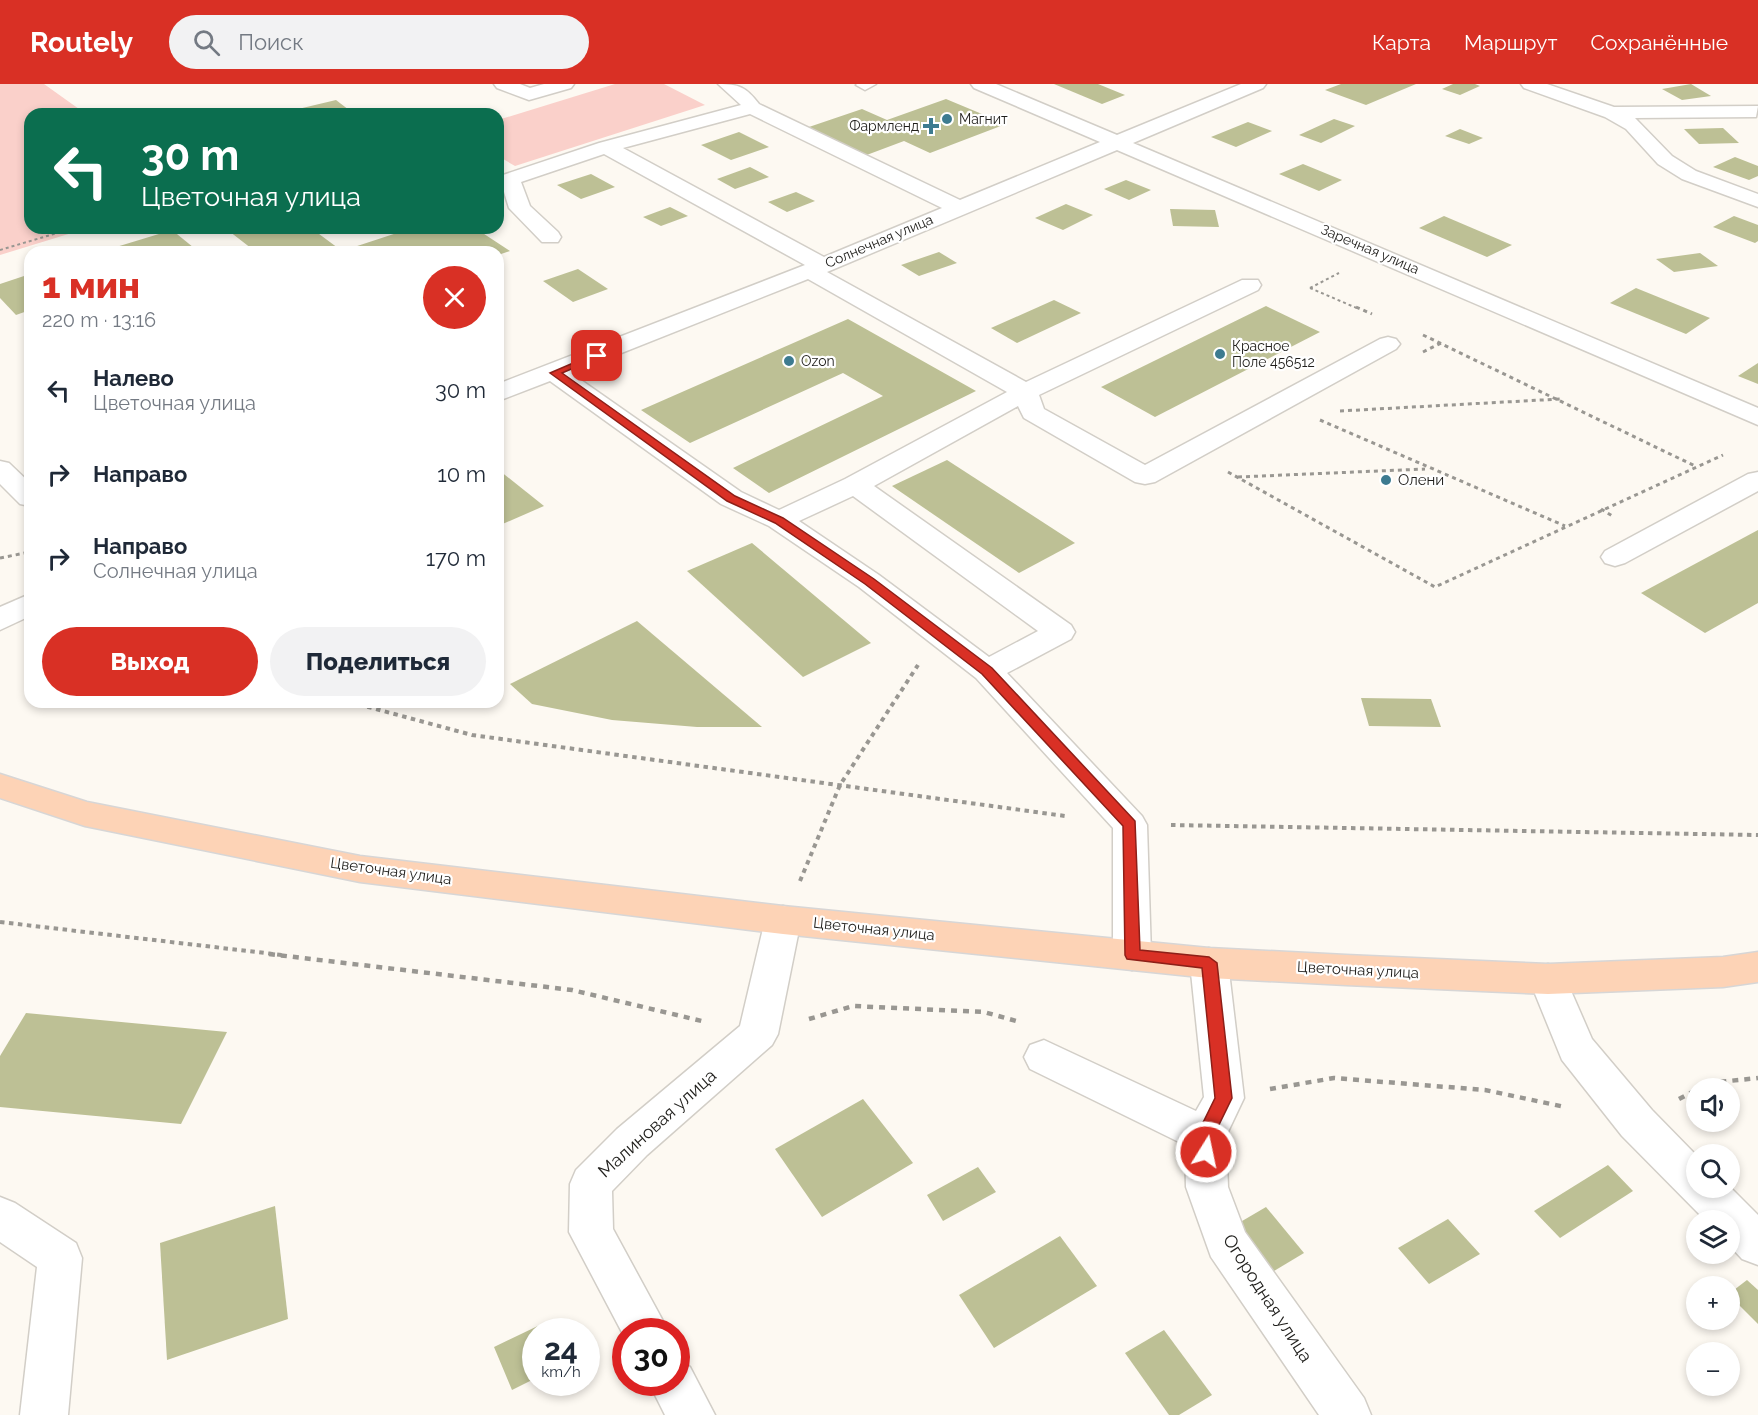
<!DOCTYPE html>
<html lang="ru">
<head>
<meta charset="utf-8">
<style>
	:root { --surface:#fff; --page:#f2f2f3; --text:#1f2937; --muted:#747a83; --accent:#d93025 }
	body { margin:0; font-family:Raleway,sans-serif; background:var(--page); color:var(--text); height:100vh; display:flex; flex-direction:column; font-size:22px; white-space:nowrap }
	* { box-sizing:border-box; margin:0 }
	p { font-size:20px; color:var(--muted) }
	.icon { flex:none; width:33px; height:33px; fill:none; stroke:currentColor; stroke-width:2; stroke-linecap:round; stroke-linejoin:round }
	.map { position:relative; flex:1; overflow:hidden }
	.sheet { position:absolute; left:24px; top:162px; width:480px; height:462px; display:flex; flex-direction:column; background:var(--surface); border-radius:18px; box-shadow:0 3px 9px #0003 }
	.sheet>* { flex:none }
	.hud { position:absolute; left:24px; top:24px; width:480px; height:126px; border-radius:18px; box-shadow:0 3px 9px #0003; background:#0b6e4f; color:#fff; overflow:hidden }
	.buttons { position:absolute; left:1686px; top:994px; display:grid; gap:12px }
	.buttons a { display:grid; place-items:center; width:54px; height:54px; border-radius:50%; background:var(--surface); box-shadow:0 3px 9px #0003; font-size:30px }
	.speed { position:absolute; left:522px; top:1234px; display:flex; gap:12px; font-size:30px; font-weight:700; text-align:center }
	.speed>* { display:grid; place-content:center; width:78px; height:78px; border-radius:50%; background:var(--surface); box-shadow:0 3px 9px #0003; line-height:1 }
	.speed small { font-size:15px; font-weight:400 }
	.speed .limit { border:9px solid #d22; background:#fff; color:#111 }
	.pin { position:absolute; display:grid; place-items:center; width:51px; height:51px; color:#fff; margin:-26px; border-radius:12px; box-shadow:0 3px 9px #0006 }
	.me { position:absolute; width:66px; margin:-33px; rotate:10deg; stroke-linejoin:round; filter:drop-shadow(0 0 4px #0008) }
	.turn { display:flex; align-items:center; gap:21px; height:126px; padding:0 18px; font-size:27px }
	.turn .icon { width:78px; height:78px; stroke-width:2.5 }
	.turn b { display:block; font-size:42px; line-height:51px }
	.round { display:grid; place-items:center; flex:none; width:63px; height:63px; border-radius:32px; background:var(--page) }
	.headline { display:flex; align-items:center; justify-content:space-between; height:102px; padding:0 18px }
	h1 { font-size:36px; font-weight:800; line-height:45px; color:var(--accent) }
	.action { display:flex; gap:12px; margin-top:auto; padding:12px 18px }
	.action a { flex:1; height:69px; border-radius:36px; background:var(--accent); color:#fff; font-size:24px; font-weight:800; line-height:69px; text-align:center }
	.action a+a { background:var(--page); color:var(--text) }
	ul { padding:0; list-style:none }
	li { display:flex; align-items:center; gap:18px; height:84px; padding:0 18px }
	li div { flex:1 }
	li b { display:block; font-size:22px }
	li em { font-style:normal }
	header { display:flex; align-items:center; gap:36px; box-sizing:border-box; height:84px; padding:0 30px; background:var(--accent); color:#fff }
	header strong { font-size:28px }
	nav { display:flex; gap:33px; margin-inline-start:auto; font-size:21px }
	.search { width:420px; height:54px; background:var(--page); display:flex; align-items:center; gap:15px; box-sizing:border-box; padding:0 21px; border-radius:33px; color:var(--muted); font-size:22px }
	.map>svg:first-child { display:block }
	.green { fill:#fad0ca }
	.building { fill:#bdc095 }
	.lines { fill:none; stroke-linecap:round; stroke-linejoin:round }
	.minor-casing { stroke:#d2cec7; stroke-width:3 }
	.major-casing { stroke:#d7d6d6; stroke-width:3 }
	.path-far3 { stroke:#999792; stroke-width:2; stroke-dasharray:3 3; stroke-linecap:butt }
	.path-far2 { stroke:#999792; stroke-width:3; stroke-dasharray:4 4; stroke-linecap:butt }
	.path-far1 { stroke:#999792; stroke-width:4; stroke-dasharray:4.5 4.5; stroke-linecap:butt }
	.path { stroke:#999792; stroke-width:4.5; stroke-dasharray:6 6; stroke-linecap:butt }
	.minor { fill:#fff; fill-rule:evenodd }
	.major { fill:#fdd3b6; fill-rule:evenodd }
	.route { fill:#d93025; stroke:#8d1f18; stroke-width:1.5 }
	.poi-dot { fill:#3d7b90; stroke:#fff; stroke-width:2 }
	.labels { text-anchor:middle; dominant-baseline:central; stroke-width:4.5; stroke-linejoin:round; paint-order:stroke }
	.far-poi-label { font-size:14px; fill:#1f1e1b; stroke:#fff; text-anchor:start }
	.far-street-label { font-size:14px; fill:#1f1e1b; stroke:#fff }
	.poi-label { font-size:15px; fill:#1f1e1b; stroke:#fff; text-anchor:start }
	.street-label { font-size:15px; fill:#1f1e1b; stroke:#fff }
	.near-street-label { font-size:18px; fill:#1f1e1b; stroke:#fff }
</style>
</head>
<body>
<header>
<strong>Routely</strong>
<div class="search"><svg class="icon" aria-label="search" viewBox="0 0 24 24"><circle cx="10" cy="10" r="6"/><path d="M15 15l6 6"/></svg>Поиск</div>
<nav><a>Карта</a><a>Маршрут</a><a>Сохранённые</a></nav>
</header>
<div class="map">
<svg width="1758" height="1331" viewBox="0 0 1758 1331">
	<rect width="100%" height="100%" fill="#fdf9f2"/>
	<!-- green -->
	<g class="green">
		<polygon points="0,0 44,0 86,30 30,30 30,144 88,144 0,171"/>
		<polygon points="615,0 664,0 705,21 515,82 498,72 498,36"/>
	</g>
	<!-- building -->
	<g class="building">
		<polygon points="1054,0 1098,0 1125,11 1102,20"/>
		<polygon points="1341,0 1416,0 1366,21 1325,6"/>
		<polygon points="1453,0 1475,0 1480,2 1460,11 1442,5"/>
		<polygon points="1691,0 1711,12 1682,16 1662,5"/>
		<polygon points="946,15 1006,40 930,69 904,57 864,72 806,44 862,25 887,36"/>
		<polygon points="336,16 349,26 333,30 299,30 294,26"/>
		<polygon points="1334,35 1355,42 1321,59 1299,51"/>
		<polygon points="1248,38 1272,47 1236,63 1211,53"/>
		<polygon points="1723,44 1739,59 1699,60 1684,45"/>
		<polygon points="1460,45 1483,54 1469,60 1445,52"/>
		<polygon points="739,48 769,63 731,76 701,61"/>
		<polygon points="1735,73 1758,82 1758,92 1749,96 1713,83"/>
		<polygon points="1303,80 1342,96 1319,107 1279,90"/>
		<polygon points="750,83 769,93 735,105 717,95"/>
		<polygon points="591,90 615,103 581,115 557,101"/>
		<polygon points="1126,96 1151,106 1129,116 1104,105"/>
		<polygon points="796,108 815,117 787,128 768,118"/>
		<polygon points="1066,120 1093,131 1063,146 1035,134"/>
		<polygon points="670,123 688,132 661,142 643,133"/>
		<polygon points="1170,125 1215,126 1219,143 1173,142"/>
		<polygon points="1444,132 1512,161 1487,173 1419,144"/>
		<polygon points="1734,132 1758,141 1758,157 1755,159 1713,143"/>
		<polygon points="225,144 311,144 342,167 412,144 475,144 510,167 498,171 498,168 256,168"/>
		<polygon points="172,146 199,168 103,168 103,167"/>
		<polygon points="939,168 957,179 919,192 901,181"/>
		<polygon points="1700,169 1718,182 1674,188 1656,175"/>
		<polygon points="578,185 608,205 573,218 543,197"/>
		<polygon points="30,190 30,226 16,231 0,214 0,200"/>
		<polygon points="1636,204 1710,234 1686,250 1610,219"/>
		<polygon points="1054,216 1081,229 1017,259 991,244"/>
		<polygon points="1266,222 1320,248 1155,333 1101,303"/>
		<polygon points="848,235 976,307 769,409 733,384 883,312 843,289 690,359 641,326"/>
		<polygon points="1758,279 1758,300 1738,292"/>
		<polygon points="947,376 1075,459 1019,489 892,402"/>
		<polygon points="500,387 544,422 498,442 498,388"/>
		<polygon points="1758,446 1758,519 1705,549 1641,509"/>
		<polygon points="752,459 871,559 803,593 687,487"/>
		<polygon points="637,537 762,643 697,643 612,636 532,620 510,600"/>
		<polygon points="1361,614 1431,615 1441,643 1369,642"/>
		<polygon points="26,929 227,948 181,1040 0,1023 0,972"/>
		<polygon points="863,1015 913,1079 822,1133 775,1065"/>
		<polygon points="1608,1081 1633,1107 1560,1154 1534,1127"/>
		<polygon points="978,1083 996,1108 943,1137 927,1111"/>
		<polygon points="275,1122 288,1235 167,1276 160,1159"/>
		<polygon points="1266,1123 1304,1169 1274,1187 1237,1140"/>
		<polygon points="1448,1135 1480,1170 1429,1200 1398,1164"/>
		<polygon points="1060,1152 1097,1202 994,1264 959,1211"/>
		<polygon points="1747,1196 1758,1206 1758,1240 1730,1212 1730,1209"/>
		<polygon points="544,1239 547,1248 536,1248 536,1294 512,1306 494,1263"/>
		<polygon points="1164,1246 1212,1311 1179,1331 1169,1331 1125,1269"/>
	</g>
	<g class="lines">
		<defs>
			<g id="minor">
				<polygon points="494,0 520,0 530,4 544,0 574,0 571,4 529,16 497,4"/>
				<path d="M718,0C739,0 746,3 759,20L960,116L1100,58L974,4L971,0H996L1117,51L1241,0H1266L1263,4L1133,59L1758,324V341L1117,66L827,188L1026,298L1242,196H1258L1261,201L1258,206L1039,311L1044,325L1145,381L1380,255L1388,253L1396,255L1400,260L1396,265L1155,398L1145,400L1135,398L1024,334L1018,322L874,402L1071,541L1075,548L1071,555L1007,589L1142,732L1147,741L1151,871L1145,881L1132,886L1119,881L1113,871V744L976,594L859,503L769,442L721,420L550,297L498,317V300L805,181L604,70L521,98L530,122L558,148L561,153L558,158H542L509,124L500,95L503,91L599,59L741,21ZM750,30L942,124L824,173L623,64ZM808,195L1007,308L845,395L779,426L741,408L571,289ZM853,412L1038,547L989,573L879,491L799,437Z"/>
				<polygon points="876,0 865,6 856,1 857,0"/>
				<polygon points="1521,0 1547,0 1614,23 1758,22 1756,33 1635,34 1672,72 1696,87 1758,110 1758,123 1682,95 1658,80 1626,45 1605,33 1524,4"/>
				<polygon points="0,377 9,379 30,399 30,422 20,420 0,400"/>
				<polygon points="1758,388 1758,407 1625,479 1615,482 1605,479 1601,473 1605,467 1748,390"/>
				<polygon points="30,510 30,532 0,546 0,523"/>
				<polygon points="783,822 796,826 801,836 778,950 772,961 647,1071 612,1107 613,1145 669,1248 626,1248 626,1256 569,1148 570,1100 576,1086 617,1045 740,942 765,836 770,826"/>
				<polygon points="1209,864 1222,868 1228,879 1244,1014 1226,1052 1228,1103 1245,1148 1364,1314 1371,1331 1319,1331 1211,1173 1186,1103 1185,1061 1030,985 1024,973 1030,961 1044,956 1196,1027 1204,1013 1190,879 1196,868"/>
				<polygon points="1548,880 1561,884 1592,955 1652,1026 1696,1071 1696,1104 1730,1103 1758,1131 1758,1181 1742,1175 1730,1162 1730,1137 1706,1137 1622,1052 1562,976 1529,895 1535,884"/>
				<polygon points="0,1113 15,1119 76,1159 82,1174 68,1331 20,1331 37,1183 0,1158"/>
				<polygon points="676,1277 690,1283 715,1331 665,1331 649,1299 676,1299"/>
			</g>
			<polygon id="major" points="0,690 87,718 360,772 783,822 1209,864 1346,871 1548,880 1723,873 1758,868 1758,898 1723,903 1548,910 1346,901 1209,894 783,850 360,798 85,742 0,714"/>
		</defs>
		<!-- minor casing -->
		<use href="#minor" class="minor-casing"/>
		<!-- major casing -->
		<use href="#major" class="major-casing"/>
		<!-- path-far3 -->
		<g class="path-far3">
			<polyline points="467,30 483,25"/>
			<polyline points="0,166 74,144"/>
			<polyline points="1310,204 1339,189"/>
			<polyline points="1310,204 1359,225"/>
		</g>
		<!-- path-far2 -->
		<g class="path-far2">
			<polyline points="1356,223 1372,230"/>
			<polyline points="1423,251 1695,382"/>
			<polyline points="1423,268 1441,259"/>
			<polyline points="1340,327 1560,315"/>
			<polyline points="1320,336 1565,442"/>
			<polyline points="1228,388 1435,503 1723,371"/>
			<polyline points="1238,393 1425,385"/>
			<polyline points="1601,425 1614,433"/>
			<polyline points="0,474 30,468"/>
		</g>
		<!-- path-far1 -->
		<g class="path-far1">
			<polyline points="350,618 472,651 1065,732"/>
			<polyline points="1171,741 1758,751"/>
			<polyline points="800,797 840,701 918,581"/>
			<polyline points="0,838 282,871"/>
		</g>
		<!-- path -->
		<g class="path">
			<polyline points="269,870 572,906 706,938"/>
			<polyline points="809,935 853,922 984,928 1020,938"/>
			<polyline points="1270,1005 1334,994 1485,1006 1565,1023"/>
			<polyline points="1698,1005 1709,999 1758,994"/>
			<polyline points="1679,1015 1696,1006"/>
		</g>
		<!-- minor -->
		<use href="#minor" class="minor"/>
		<!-- major -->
		<use href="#major" class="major"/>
	</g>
	<!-- route -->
	<polygon class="route" points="594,270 602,272 562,289 735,412 783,434 874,495 992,584 1135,737 1140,866 1209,873 1217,879 1232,1014 1214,1051 1212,1074 1206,1076 1200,1074 1197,1051 1215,1014 1202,884 1127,875 1125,871 1123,742 982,590 865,500 775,439 727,417 550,289"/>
	<!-- markers -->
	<g class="poi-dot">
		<circle cx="947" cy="35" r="6"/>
		<path d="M928 33h6v6h6v6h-6v6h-6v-6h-6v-6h6z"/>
		<circle cx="1220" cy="270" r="6"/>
		<circle cx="789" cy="277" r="6"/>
		<circle cx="1386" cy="396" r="6"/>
	</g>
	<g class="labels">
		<!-- far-poi labels -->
		<g class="far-poi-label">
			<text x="959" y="35">Магнит</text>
			<text x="919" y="42" text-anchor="end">Фармленд</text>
			<text x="1232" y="262">Красное<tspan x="1232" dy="16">Поле 456512</tspan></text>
			<text x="801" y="277">Ozon</text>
		</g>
		<!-- far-street labels -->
		<g class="far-street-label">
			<text transform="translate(879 157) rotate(-23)">Солнечная улица</text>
			<text transform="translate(1370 165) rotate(23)">Заречная улица</text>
		</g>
		<!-- poi labels -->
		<g class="poi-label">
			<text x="1398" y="396">Олени</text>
		</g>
		<!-- street labels -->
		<g class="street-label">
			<text transform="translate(391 787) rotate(8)">Цветочная улица</text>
			<text transform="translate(874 845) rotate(6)">Цветочная улица</text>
			<text transform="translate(1358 886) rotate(3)">Цветочная улица</text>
		</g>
		<!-- near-street labels -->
		<g class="near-street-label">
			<text transform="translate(657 1039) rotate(-42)">Малиновая улица</text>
			<text transform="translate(1268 1214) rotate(57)">Огородная улица</text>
		</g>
	</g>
</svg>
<div class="buttons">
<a><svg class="icon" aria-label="sound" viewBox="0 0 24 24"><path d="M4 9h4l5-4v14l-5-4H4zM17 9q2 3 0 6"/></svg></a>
<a><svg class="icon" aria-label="search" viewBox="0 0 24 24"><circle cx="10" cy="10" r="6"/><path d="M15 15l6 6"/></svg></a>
<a><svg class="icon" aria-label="layers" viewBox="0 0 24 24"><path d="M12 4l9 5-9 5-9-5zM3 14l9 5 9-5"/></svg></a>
<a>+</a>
<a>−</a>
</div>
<div class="speed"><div>24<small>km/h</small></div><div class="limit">30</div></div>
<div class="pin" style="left:597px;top:272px;background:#d93025"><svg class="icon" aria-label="arrive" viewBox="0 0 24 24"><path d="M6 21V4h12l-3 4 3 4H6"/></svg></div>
<svg class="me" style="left:1206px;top:1068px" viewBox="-20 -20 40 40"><circle r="17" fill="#d93025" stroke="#fff" stroke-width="3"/><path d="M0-11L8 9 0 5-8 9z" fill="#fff"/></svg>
<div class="hud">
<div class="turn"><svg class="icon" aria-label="left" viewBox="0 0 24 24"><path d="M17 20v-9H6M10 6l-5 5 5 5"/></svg><div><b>30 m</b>Цветочная улица</div></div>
</div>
<section class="sheet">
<div class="headline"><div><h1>1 мин</h1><p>220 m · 13:16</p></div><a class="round" style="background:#d93025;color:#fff"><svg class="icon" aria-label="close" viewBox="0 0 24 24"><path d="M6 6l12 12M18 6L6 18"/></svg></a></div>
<ul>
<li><svg class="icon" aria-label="left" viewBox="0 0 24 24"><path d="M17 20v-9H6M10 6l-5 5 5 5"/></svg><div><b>Налево</b><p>Цветочная улица</p></div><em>30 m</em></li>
<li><svg class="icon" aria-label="right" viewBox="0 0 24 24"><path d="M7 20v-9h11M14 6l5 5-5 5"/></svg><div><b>Направо</b></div><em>10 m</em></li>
<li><svg class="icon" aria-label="right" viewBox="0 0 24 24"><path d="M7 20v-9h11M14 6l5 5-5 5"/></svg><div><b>Направо</b><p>Солнечная улица</p></div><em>170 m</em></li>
</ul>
<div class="action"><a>Выход</a><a>Поделиться</a></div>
</section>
</div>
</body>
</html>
